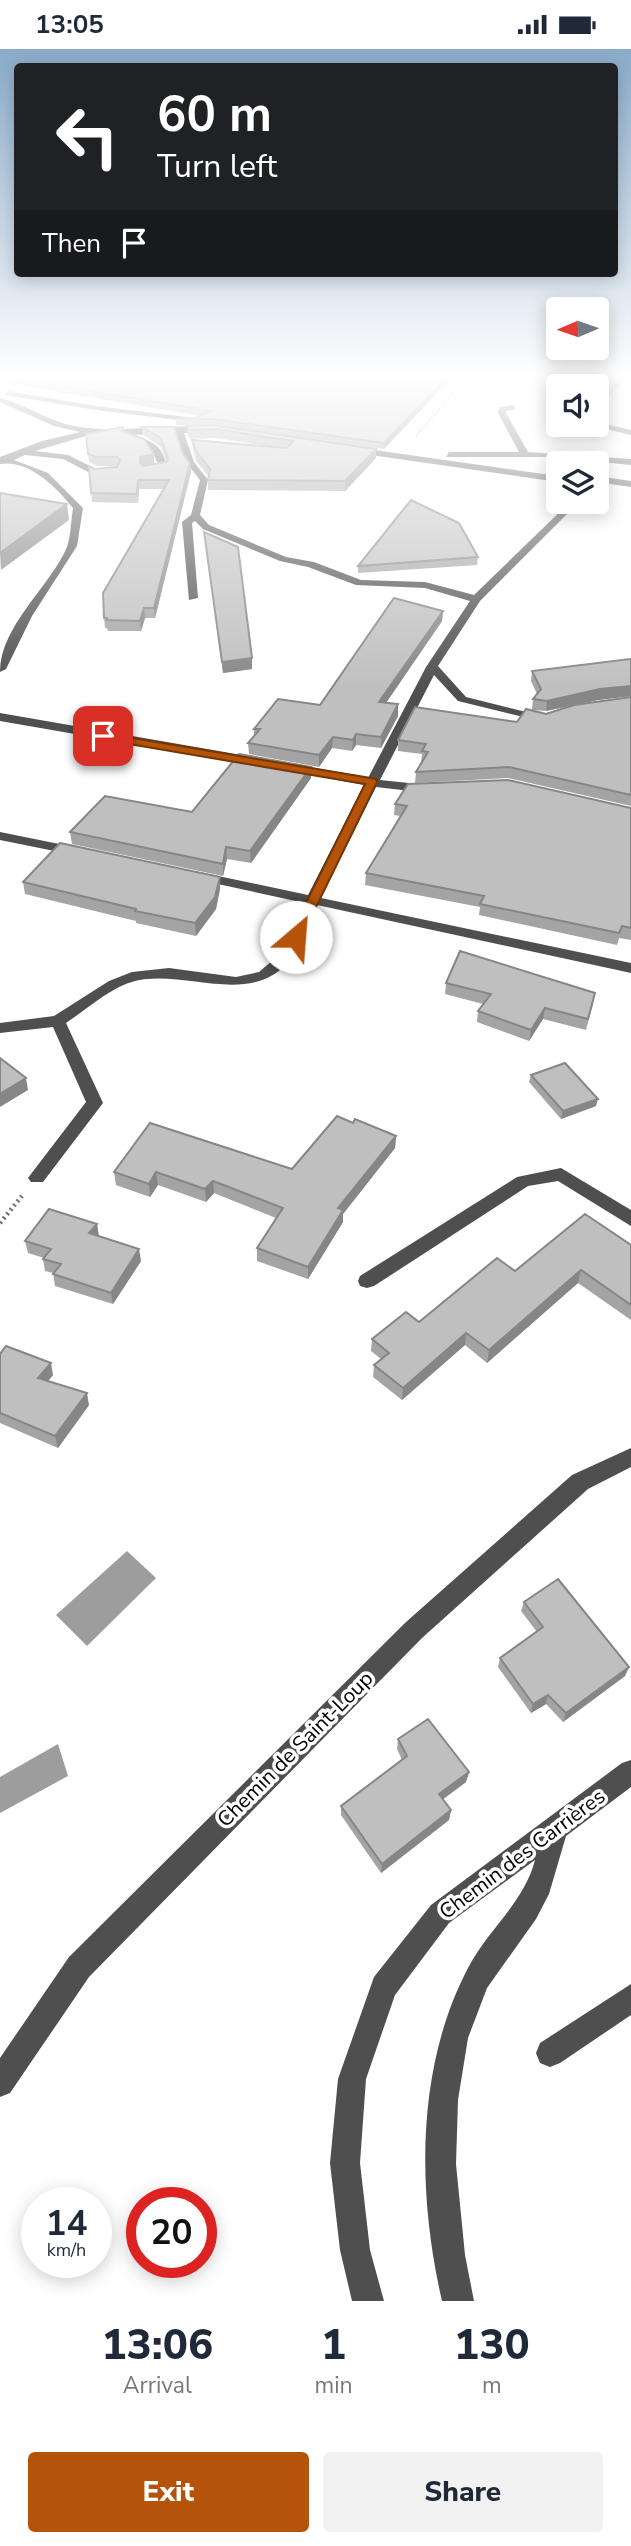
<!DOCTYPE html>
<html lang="en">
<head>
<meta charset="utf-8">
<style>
	:root { --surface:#fff; --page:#f2f2f3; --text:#1f2937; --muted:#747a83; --accent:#b45309 }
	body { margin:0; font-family:"Nunito Sans",sans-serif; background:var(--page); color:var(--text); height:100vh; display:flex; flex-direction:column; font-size:26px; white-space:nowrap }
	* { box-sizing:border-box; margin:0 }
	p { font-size:23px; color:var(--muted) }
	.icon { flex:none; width:38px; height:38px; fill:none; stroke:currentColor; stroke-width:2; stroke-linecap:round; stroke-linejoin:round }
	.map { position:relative; height:2252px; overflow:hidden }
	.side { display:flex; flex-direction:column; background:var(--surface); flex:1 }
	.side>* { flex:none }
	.hud { position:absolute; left:14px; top:14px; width:604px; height:214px; border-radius:7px; box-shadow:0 4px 18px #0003; background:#202124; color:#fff; overflow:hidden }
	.needle { width:46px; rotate:268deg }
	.controls { position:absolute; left:546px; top:248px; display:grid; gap:14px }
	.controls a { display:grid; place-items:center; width:63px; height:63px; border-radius:7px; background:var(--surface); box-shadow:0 4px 18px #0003; font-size:35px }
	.speed { position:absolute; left:21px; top:2138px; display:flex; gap:14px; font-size:35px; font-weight:700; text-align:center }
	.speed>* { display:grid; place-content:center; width:91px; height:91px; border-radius:50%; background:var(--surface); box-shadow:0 4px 18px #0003; line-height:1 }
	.speed small { font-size:18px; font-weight:400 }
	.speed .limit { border:10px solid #d22; background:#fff; color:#111 }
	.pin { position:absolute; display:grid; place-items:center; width:60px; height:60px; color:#fff; margin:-30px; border-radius:14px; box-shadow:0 4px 10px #0006 }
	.me { position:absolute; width:77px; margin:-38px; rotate:27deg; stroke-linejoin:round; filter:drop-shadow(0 0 5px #0008) }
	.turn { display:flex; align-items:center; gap:24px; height:147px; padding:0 28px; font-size:32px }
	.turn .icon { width:91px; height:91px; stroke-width:2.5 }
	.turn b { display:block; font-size:49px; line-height:60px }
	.then { display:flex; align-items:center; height:66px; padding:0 28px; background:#0003; gap:14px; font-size:26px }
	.eta { display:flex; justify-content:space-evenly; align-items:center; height:119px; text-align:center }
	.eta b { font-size:42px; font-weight:800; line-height:49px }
	.primary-button { display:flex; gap:14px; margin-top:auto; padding:14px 28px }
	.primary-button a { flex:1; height:80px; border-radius:7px; background:var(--accent); color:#fff; font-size:28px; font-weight:800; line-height:80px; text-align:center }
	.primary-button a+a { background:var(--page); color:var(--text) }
	.status { display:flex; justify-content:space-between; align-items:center; height:49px; padding:0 35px; background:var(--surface); direction:ltr }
	.status svg { height:19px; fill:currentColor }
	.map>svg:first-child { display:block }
	.water { fill:#9d9d9d }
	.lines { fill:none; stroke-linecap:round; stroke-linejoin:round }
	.path-far1 { stroke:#717171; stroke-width:2; stroke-dasharray:1 2; stroke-linecap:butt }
	.path { stroke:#717171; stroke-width:4.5; stroke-dasharray:2 3.5; stroke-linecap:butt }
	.minor { fill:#4f4f4f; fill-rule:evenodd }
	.wall { fill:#a4a4a4 }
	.shaded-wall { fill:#868686 }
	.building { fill:#bfbfbf; stroke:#868686; stroke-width:2 }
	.route { fill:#b45309; stroke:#753606; stroke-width:2 }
	.labels { text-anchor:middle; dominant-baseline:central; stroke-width:7; stroke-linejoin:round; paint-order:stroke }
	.near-street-label { font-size:21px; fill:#000; stroke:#fff }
</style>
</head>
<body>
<div class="status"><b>13:05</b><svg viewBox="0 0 49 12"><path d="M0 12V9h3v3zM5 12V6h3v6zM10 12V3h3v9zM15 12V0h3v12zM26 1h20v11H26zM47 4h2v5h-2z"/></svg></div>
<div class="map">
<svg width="631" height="2252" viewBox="0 0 631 2252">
	<rect width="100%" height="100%" fill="#fff"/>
	<!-- water -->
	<g class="water">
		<polygon points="127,1502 156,1529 87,1597 56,1566"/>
		<polygon points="58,1695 68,1727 0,1764 0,1728"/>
	</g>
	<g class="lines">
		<!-- path-far1 -->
		<polyline class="path-far1" points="416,387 471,324"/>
		<!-- path -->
		<polyline class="path" points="0,1174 22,1147"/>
		<!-- minor -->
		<g class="minor">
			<polygon points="8,342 96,357 195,369 199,371 195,373 96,361 5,346"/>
			<path d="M0,349C28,356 51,374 80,378C125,385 170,373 214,379L211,383L184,384L194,413L208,431L200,466L209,476L286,508L314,513L361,531L425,533L474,546L570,453H579L480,552L438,617L466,648L550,669L544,673L458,652L434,626L380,731L428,736L434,740L428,744L376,738L321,849L631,914V924L317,856C310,873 303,895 292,909C252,960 188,920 135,932C111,938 87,960 66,974L103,1054L43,1133H31L28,1129L31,1125L86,1053L53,978L0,984V974L54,967L109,932L132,923L169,919L236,928L259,923L280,905L305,854L199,831L192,827L199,823L308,846L364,736L290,722L284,718L290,714L368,729L426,618L470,552L425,539L356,536L308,518L280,512L203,480L195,472L192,474L198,549L189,551L182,473L191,466L200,431L186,413L176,384L130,386C149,389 166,398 166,419L146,424L143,423V419L158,416C152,397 143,393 125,390L126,386L87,384L86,387L35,402L68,406L96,420H115V424L92,425L63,410L25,406L14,411L48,424L83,459L77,497L32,567L6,620L0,623C0,577 50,538 67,498C71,486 71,471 73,459C57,439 29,410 0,415V408L42,392L80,383L54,377L0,353Z"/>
			<polygon points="546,355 558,358 558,372 555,372"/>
			<polygon points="513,356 516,360 506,362 506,364 528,403 631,410 631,416 552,408 446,408 449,403 519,403 498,364 499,358"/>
			<polygon points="597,373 631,381 631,386 594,377"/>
			<polygon points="353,398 558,427 558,433 350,403"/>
			<polygon points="597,427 631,432 631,438 597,433"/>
			<polygon points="0,664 259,709 265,713 259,717 0,672"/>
			<polygon points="0,783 79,799 86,803 79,807 0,791"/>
			<polygon points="561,1119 631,1161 631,1177 558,1132 528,1137 374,1237 367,1239 360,1237 358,1232 360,1227 517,1128"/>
			<polygon points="631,1399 631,1418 588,1440 422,1589 89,1928 10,2044 0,2048 0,2009 69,1908 406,1573 572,1426"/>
			<path d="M631,1711V1738L566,1787L549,1845L536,1870L487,1939L468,1989L458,2051L456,2115L465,2206L474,2252H442L440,2243C417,2137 417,2016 468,1919C488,1880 524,1854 535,1811L449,1874L395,1946L366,2030L360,2114L370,2201L384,2252H352L340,2201L330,2114L338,2030L374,1928L431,1856L622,1714Z"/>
			<polygon points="631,1935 631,1966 560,2014 550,2018 540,2014 536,2004 540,1994"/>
		</g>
	</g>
	<!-- wall -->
	<g class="wall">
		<polygon points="0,324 456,324 384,400 212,376 376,400 376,409 345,442 208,441 208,427 196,412 193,401 192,391 268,397 216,389 190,390 188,386 187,377 208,376 176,376 176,370 196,369 201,367 0,333"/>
		<polygon points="588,324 631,324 631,326 608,348"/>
		<polygon points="123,378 124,383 154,405 154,414 166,412 161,398 143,386 142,378 174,378 183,405 190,414 191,423 155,569 145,569 141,582 108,582 107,579 105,579 104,569 164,440 139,440 138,454 92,453 89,417 94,420 117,417 97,417 89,413 86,385"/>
		<polygon points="204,483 252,620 223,624"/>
		<polygon points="478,508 477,516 358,524 358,517"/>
		<polygon points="443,562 442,572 386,654 398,655 398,667 381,699 356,696 352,702 332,699 319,718 249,705 248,694 254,687 254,680 320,656"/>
		<polygon points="631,611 631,647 598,651 579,655 631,648 631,757 508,729 415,734 416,723 421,713 422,705 398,702 398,691 517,673 570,657 546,662 532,661 533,650 537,645 531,632 532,622"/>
		<polygon points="311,729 251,814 227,810 223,827 72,795 70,783 192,763"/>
		<polygon points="395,755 631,759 631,891 619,889 617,896 479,866 480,858 365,836 366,824 400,767 394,766"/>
		<polygon points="220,828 220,840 216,860 196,887 136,874 136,872 25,845 23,833"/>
		<polygon points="446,934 593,955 586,981 543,970 529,992 477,973 478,962 483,955 445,945"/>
		<polygon points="531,1026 596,1057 561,1070 529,1033"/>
		<polygon points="353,1074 396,1087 395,1099 343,1165 343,1173 308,1230 257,1212 257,1199 276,1169 214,1144 206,1153 158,1136 150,1148 116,1136 114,1123 292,1120"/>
		<polygon points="97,1175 98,1187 141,1212 113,1255 55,1237 53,1224 45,1222 43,1210 44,1209 28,1204 25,1192"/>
		<polygon points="631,1196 631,1271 578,1234 487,1314 465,1296 402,1351 373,1328 374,1316 381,1310 371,1302 372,1290 419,1273 515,1222"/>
		<polygon points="0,1305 53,1326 48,1332 89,1356 58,1399 0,1374"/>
		<polygon points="524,1553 629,1618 625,1627 563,1673 546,1655 531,1664 498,1618 500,1609 537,1583 521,1562"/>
		<polygon points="398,1690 469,1723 466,1733 443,1750 451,1761 449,1771 381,1824 341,1766 341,1757 402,1711 397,1700"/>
	</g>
	<!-- shaded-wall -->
	<g class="shaded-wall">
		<polygon points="451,324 456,324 384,400 384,394"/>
		<polygon points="623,324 631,324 631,326 608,348 610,337"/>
		<polygon points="376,400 376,409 345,442 345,432"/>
		<polygon points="154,405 154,414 141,417 140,414 140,408"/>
		<polygon points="190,414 191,423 155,569 154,559"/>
		<polygon points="138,431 139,440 138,454 137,445"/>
		<polygon points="67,455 69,471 1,521 0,504"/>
		<polygon points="144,559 145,569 141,582 140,572"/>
		<polygon points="443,562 442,572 379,664 379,653"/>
		<polygon points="252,609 252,620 223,624 222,613"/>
		<polygon points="631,637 631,647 598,651 546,662 547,652 600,640"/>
		<polygon points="398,655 398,667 381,699 381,688"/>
		<polygon points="356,685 356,696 352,702 353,691"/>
		<polygon points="333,688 332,699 319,718 319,706"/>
		<polygon points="311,718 311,729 251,814 250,802"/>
		<polygon points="226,798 227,810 223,827 223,815"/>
		<polygon points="220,828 220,840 216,860 196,887 195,874"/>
		<polygon points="545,959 543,970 529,992 531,981"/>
		<polygon points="26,1029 28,1041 0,1058 0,1045"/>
		<polygon points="598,1050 596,1057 561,1070 563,1062"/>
		<polygon points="396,1087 395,1099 343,1165 343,1173 308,1230 308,1218 338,1159"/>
		<polygon points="156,1123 158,1136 150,1148 149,1135"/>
		<polygon points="213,1132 214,1144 206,1153 205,1140"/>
		<polygon points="97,1175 99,1187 91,1196 89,1184"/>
		<polygon points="139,1200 141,1212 113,1255 111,1244"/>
		<polygon points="581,1221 578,1234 487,1314 489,1301"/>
		<polygon points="466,1284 465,1296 402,1351 403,1339"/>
		<polygon points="51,1314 53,1326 41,1340 38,1329"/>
		<polygon points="87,1344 89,1356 58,1399 55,1387"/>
		<polygon points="629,1618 625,1627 563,1673 566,1664"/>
		<polygon points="548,1646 546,1655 531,1664 533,1655"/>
		<polygon points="469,1723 466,1733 438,1754 439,1745"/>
		<polygon points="451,1761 449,1771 381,1824 382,1815"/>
	</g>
	<!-- building -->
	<g class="building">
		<polygon points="0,324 451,324 384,394 212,370 176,370 196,369 211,362 0,327"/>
		<polygon points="599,324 623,324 610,337"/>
		<polygon points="211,376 376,400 345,432 208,431 210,420 196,402 192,391 287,399 293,392 216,380 189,381 187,377"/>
		<polygon points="123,378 122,382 144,390 154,405 140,408 140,414 143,417 166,413 168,410 161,389 142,378 174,378 183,405 190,414 154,559 144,559 140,572 107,571 107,569 104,569 103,544 169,431 138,431 137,445 91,444 89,417 94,420 117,418 120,411 117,408 96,408 88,405 86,385"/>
		<polygon points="0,444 67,455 0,504"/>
		<polygon points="411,451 459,474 478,508 358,517"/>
		<polygon points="204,483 238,498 252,609 222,613"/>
		<polygon points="394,549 443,562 379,653 398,655 381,688 356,685 353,691 333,688 319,706 248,694 260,680 254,680 278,650 320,656"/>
		<polygon points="630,610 631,611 631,637 600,640 547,652 533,650 541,640 532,622"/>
		<polygon points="631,648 631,746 509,718 416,723 428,703 422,702 426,695 398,691 415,658 517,673 526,660 546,665 574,656"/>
		<polygon points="239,705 311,718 250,802 226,798 223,815 70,783 105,747 192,763"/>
		<polygon points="508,731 631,759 631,879 622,877 619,884 480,855 484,847 366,824 407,757 395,755 408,735"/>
		<polygon points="60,794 220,828 215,848 195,874 135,862 136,860 23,833"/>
		<polygon points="460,902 595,944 588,970 545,959 531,981 478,962 491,945 446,934"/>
		<polygon points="0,1009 26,1029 0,1045"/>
		<polygon points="565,1014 598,1050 563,1062 531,1026"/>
		<polygon points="337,1067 353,1074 355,1070 396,1087 338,1159 343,1161 308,1218 257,1199 283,1159 213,1132 205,1140 156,1123 149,1135 114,1123 150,1074 292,1120"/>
		<polygon points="49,1160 97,1175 89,1184 139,1200 111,1244 53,1225 61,1215 43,1210 51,1200 25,1192"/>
		<polygon points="585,1165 631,1196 631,1256 581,1221 489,1301 466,1284 403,1339 374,1316 389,1304 372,1290 406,1263 419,1273 497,1209 515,1222"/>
		<polygon points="6,1297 51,1314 38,1329 87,1344 55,1387 0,1364 0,1305"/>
		<polygon points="558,1530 629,1618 566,1664 548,1646 533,1655 500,1609 543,1578 524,1553"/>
		<polygon points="428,1670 469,1723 439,1745 451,1761 382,1815 341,1757 407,1707 398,1690"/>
	</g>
	<!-- sky -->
	<linearGradient id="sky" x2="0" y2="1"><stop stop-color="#8aabca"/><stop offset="0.51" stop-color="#fff"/><stop offset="1" stop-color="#fff" stop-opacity="0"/></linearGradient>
	<rect width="631" height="640" fill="url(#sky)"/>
	<!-- route -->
	<polygon class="route" points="103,684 376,730 377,733 300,891 296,892 289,888 365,735 99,690 99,685"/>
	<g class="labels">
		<!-- near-street labels -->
		<g class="near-street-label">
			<text transform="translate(295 1700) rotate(-45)">Chemin de Saint-Loup</text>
			<text transform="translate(522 1805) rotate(-37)">Chemin des Carrières</text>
		</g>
	</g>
</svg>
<div class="controls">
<a><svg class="needle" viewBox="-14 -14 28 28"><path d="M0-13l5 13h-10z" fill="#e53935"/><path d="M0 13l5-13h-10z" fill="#747a83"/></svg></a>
<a><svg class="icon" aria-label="sound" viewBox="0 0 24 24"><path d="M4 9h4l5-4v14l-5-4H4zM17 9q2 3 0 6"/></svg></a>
<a><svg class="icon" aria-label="layers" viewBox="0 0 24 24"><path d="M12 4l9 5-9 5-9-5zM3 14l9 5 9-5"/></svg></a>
</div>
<div class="speed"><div>14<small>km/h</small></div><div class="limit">20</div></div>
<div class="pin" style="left:103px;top:687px;background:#d93025"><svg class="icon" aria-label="arrive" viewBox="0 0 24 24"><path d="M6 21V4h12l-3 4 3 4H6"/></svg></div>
<svg class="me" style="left:296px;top:888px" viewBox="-20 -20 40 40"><circle r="19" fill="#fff"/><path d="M0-13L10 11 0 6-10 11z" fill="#b45309"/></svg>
<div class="hud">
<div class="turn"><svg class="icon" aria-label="left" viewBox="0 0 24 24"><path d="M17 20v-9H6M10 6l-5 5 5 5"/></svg><div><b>60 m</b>Turn left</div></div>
<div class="then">Then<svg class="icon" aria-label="arrive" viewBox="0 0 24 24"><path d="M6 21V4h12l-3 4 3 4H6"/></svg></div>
</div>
</div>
<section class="side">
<div class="eta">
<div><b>13:06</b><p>Arrival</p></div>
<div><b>1</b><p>min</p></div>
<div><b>130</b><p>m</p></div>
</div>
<div class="primary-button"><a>Exit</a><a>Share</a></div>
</section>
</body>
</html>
